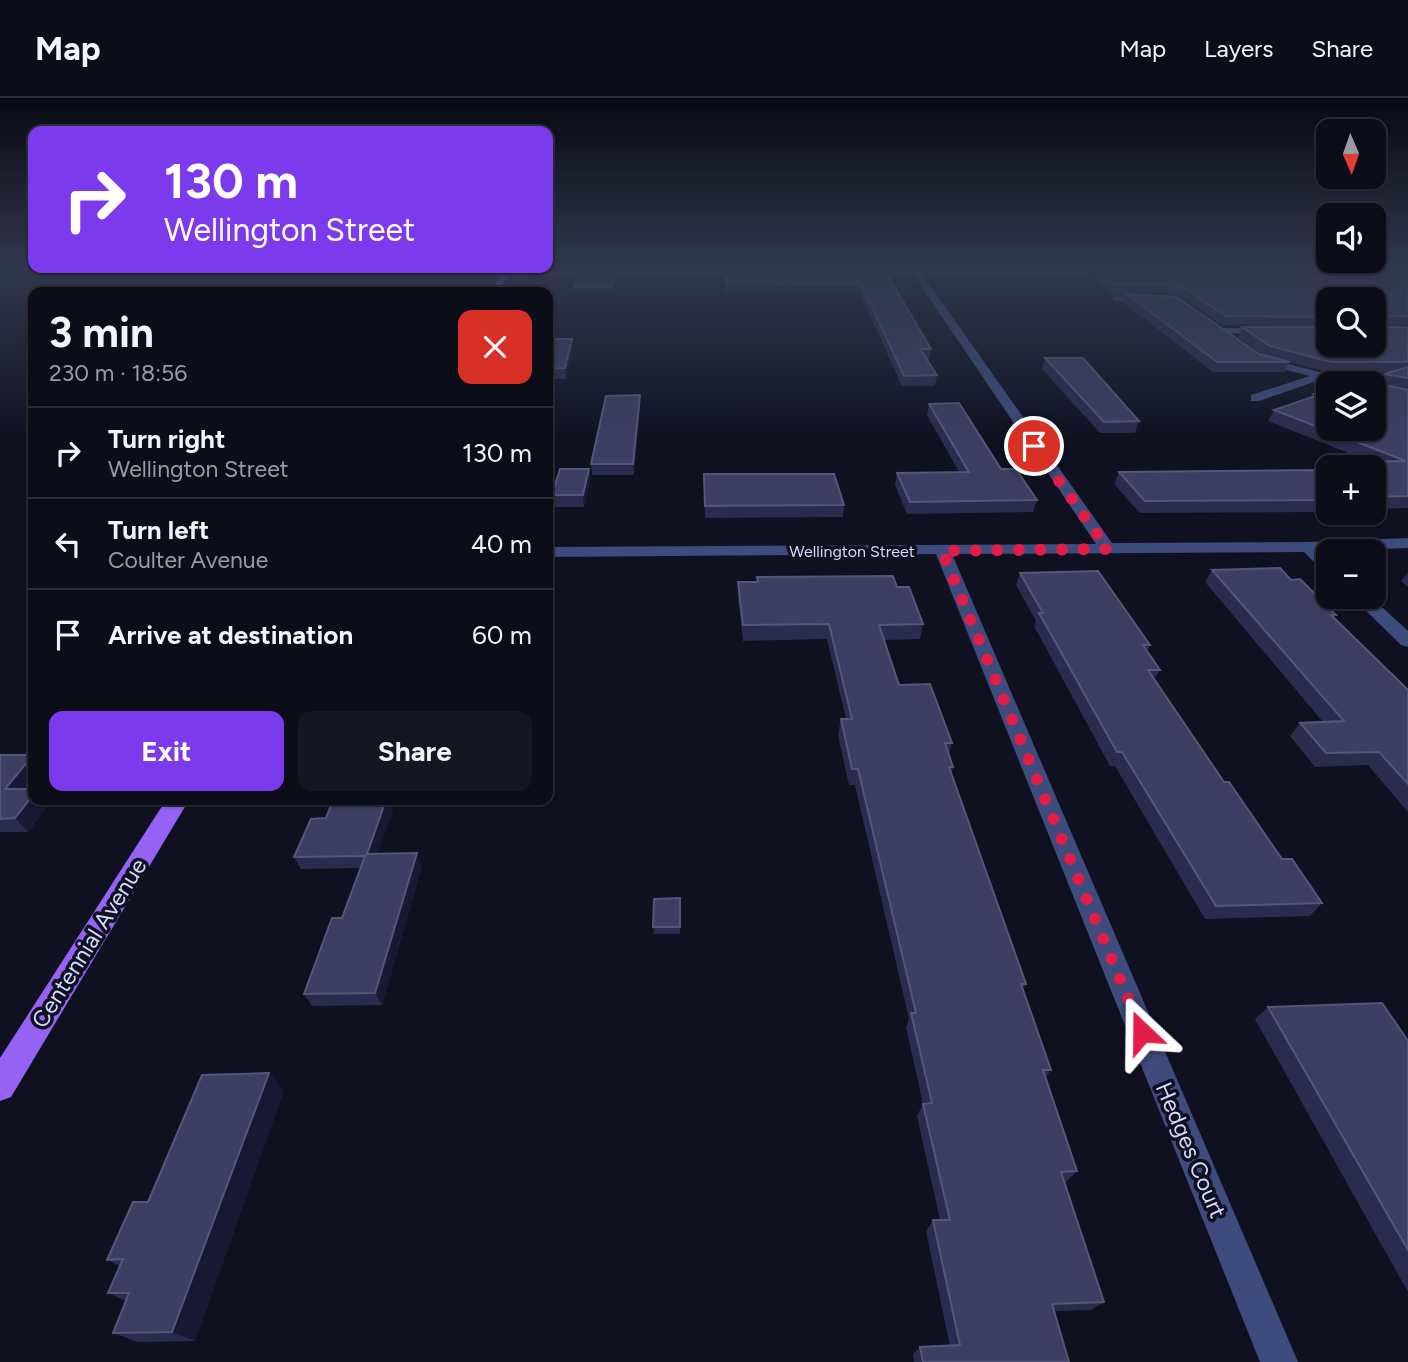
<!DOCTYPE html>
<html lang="en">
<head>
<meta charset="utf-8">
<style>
	:root { --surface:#0b0d19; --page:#141622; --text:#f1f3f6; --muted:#9a9ca2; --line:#2b2d38; --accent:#7c3aed }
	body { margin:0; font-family:Figtree,sans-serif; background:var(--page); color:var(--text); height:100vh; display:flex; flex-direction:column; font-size:26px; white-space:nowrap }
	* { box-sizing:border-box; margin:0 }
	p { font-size:23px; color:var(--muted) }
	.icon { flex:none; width:38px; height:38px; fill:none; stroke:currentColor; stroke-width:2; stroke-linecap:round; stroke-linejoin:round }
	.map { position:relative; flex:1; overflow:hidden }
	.drawer { position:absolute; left:28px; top:189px; width:525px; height:518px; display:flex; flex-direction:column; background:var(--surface); border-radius:14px; box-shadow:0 2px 5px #0004,0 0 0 2px var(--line) }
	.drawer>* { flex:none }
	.hud { position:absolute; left:28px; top:28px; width:525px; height:147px; border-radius:14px; box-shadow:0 2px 5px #0004,0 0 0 2px var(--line); background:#7c3aed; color:#fff; overflow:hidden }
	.needle { width:46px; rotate:178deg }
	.controls { position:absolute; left:1316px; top:21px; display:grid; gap:14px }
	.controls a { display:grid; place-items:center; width:70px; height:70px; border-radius:14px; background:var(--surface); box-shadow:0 2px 5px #0004,0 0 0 2px var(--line); font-size:35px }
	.pin { position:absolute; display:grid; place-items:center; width:60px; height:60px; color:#fff; margin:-30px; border:4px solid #fff; border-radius:50%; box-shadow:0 2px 7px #0007 }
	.me { position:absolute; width:77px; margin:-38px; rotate:337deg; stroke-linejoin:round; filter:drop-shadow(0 0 5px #0008) }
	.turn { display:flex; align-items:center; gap:24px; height:147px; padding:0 21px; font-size:32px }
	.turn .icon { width:91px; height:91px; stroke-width:2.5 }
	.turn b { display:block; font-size:49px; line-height:60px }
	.round { display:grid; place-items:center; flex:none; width:74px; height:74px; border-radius:14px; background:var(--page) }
	.summary { display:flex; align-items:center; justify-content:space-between; height:119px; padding:0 21px }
	h1 { font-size:42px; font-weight:700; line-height:52px }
	.cta { display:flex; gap:14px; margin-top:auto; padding:14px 21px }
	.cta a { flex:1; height:80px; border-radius:14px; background:var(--accent); color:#fff; font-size:28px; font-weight:700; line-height:80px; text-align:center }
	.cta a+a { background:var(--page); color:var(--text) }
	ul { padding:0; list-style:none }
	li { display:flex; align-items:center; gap:21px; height:91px; padding:0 21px; border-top:2px solid var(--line) }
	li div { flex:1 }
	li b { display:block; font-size:26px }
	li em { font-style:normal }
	header { display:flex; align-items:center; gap:42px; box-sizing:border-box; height:98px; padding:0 35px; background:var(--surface); border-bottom:2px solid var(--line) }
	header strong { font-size:33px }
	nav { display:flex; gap:38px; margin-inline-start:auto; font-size:24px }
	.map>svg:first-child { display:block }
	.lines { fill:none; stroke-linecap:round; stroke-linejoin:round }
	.minor { fill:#3e4c7d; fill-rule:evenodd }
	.major { fill:#9662f4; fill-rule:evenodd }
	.wall { fill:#2a2c4e }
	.shaded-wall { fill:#171934 }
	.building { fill:#3c3f61; stroke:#545779; stroke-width:2 }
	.route { stroke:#e11d48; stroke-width:12; stroke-dasharray:0 21.6 }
	.labels { text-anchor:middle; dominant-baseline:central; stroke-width:7; stroke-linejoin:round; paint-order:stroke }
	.far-street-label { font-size:16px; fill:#d3d9fc; stroke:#0f1121 }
	.near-street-label { font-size:23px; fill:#d3d9fc; stroke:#0f1121 }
</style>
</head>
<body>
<header>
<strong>Map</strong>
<nav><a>Map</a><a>Layers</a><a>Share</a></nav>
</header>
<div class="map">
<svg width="1408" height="1264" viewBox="0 0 1408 1264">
	<rect width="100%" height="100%" fill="#0f1121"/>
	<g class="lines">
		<!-- minor -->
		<g class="minor">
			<polygon points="908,168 916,168 918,171 1122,171 1119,176 922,176 1112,445 1308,444 1408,440 1408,450 1322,453 1328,459 1328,473 1322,472 1304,454 952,456 1298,1264 1260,1264 936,456 548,459 548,449 1096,446 913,176 857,177 853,174 857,171 910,171"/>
			<polygon points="751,172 754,177 505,179 501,176 505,173"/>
			<polygon points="1153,197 1156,198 1156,202 1116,203 1111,200 1116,197"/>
			<polygon points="1220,230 1267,230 1272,233 1267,236 1216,235 1216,231"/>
			<polygon points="1261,259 1354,283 1356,285 1338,285 1322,281 1259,303 1251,303 1251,297 1310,278 1257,264 1256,262"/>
			<polygon points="1352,499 1371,499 1408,533 1408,549 1401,547"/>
		</g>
		<!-- major -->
		<g class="major">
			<polygon points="505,170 513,170 498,194 490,194"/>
			<polygon points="166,702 189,702 11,999 0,1003 0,960"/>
		</g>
	</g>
	<!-- wall -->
	<g class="wall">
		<rect x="581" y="168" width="39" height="2"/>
		<polygon points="723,168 877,168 877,169 723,170"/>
		<polygon points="1074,168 1131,168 1075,169"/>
		<polygon points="1408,168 1408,227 1378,228 1379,229 1408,229 1408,410 1374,411 1374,369 1328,369 1328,414 1140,415 1114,386 1119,374 1315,373 1319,365 1371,364 1268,323 1274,312 1312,299 1314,296 1379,284 1384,276 1390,274 1326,274 1289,264 1285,274 1213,274 1124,205 1127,196 1259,256 1265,258 1238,239 1242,229 1374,247 1328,201 1328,228 1222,227 1182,199 1164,194 1112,196 1089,179 1092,171 1367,170"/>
		<polygon points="884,171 931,251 929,261 926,261 937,277 935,288 902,288 860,195 726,194 724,181 724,172"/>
		<polygon points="616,181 613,193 574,194 574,189"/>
		<polygon points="548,241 573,251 566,281 548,281"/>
		<polygon points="1045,260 1139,323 1135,335 1100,335 1042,271"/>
		<polygon points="640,297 640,308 634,377 592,377 591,366"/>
		<polygon points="929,306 1001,371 1037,402 1033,414 907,416 895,387 897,375 959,374 927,317"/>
		<polygon points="589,371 590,382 584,409 554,409 552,397"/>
		<polygon points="704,376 844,407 843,419 705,420"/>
		<polygon points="1212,472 1336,517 1334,520 1408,592 1408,714 1368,667 1315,669 1290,638 1300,625 1323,624 1205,484"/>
		<polygon points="1408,474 1408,489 1401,483"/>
		<polygon points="1020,475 1150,547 1147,553 1160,572 1154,582 1224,684 1282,761 1322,805 1310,818 1205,821 1115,668 1110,668 1034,528 1036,523 1016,487"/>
		<polygon points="757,479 897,489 923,526 920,541 884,542 899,587 952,645 949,656 953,669 951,675 1026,886 1023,891 1051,972 1045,980 1077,1073 1065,1085 1104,1204 1091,1212 1054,1213 1069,1264 914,1264 913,1256 920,1249 950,1248 926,1133 933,1122 940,1122 917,1018 923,1006 906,929 909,921 855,687 849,687 838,637 841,621 846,621 827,541 743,543 738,499 738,484 757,484"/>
		<polygon points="0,657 33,657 33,685 28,691 33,702 48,702 50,704 28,734 0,734"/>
		<polygon points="393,711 377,756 422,768 382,907 312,908 304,896 342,820 360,770 301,771 294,759 326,720"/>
		<polygon points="680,800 680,836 654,836 653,829"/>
		<polygon points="1268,909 1408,943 1408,1194 1255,921"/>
		<polygon points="284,992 195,1243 138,1244 113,1235 126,1203 108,1195 120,1168 107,1162 148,1104"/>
	</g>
	<!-- shaded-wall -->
	<g class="shaded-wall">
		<polygon points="572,241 573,251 566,281 565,270"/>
		<polygon points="640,297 640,308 634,377 633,366"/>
		<polygon points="589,371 590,382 584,409 583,397"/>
		<polygon points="33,657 33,685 17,705 5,691"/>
		<polygon points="33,697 33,702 48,702 50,704 28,734 15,720"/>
		<polygon points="386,702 389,702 393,711 373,769 367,756"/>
		<polygon points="417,755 422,768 382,907 375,895"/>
		<polygon points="269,975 284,992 195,1243 172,1234"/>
	</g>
	<!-- building -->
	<g class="building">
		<polygon points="1374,168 1408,168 1408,218 1377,219 1377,226 1379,229 1408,229 1408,264 1331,264 1270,248 1242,229 1328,229 1328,247 1374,247 1374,201 1328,201 1328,219 1226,218 1185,191 1167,186 1115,187 1092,171 1367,170"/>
		<polygon points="884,171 931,251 920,251 937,277 904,278 861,186 726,185 724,172"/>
		<polygon points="578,177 616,177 612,189 574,189"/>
		<polygon points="1127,196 1177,199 1259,256 1290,264 1217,264"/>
		<polygon points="548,241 572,241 565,270 548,271"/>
		<polygon points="1045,260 1083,260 1139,323 1104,324"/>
		<polygon points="1408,269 1408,280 1384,276"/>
		<polygon points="1377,277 1380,286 1408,292 1408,398 1374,399 1374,369 1328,369 1328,372 1319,365 1406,363 1274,312 1318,297 1314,296 1328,291 1328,331 1374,331 1374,285 1350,285"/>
		<polygon points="640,297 633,366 591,366 606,298"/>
		<polygon points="959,305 1001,371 1016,371 1037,402 910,404 897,375 969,374 929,306"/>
		<polygon points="560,371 589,371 583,397 552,397"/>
		<polygon points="1328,372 1328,402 1145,403 1119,374"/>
		<polygon points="704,376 834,376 844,407 705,408"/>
		<polygon points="1280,470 1291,482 1300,481 1336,517 1331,517 1408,592 1408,686 1379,654 1326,655 1300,625 1344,623 1212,472"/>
		<polygon points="1098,473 1150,547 1143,547 1160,572 1148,572 1224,684 1229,684 1282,761 1292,761 1322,805 1216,808 1122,654 1117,654 1039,515 1043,515 1020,475"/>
		<polygon points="893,478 897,489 909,489 923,526 879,527 899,587 930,586 952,645 945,645 953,669 949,669 1026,886 1021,886 1051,972 1043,972 1077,1073 1061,1074 1104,1204 1052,1206 1069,1264 923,1264 920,1249 960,1247 933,1122 950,1122 923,1006 932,1005 911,915 916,915 858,671 852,671 841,621 852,621 829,526 743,527 738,484 758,484 757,479"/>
		<polygon points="0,657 33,657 5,691 33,691 33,697 15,720 0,721"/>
		<polygon points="333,702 386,702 367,756 417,755 375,895 304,896 332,820 342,820 365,758 294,759 311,721 326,720"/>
		<polygon points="680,800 680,829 653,829 654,801"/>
		<polygon points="1382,905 1408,943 1408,1152 1268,909"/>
		<polygon points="269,975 172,1234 113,1235 129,1195 108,1195 123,1161 107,1162 133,1104 148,1104 202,977"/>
	</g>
	<!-- sky -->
	<linearGradient id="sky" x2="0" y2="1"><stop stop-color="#080912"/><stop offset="0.49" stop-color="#31384e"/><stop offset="1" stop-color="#31384e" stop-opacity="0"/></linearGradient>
	<rect width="1408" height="345" fill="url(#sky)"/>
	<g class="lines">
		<!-- route -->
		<polyline class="route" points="1034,348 1108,451 942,453 1142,934"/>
	</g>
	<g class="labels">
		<!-- far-street labels -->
		<g class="far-street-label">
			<text x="852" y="453">Wellington Street</text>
		</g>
		<!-- near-street labels -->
		<g class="near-street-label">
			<text transform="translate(89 845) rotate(-58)">Centennial Avenue</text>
			<text transform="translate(1191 1052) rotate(67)">Hedges Court</text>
		</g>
	</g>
</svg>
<div class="controls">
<a><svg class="needle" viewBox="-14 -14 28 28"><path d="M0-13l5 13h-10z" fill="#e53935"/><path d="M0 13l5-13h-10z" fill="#9a9ca2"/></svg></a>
<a><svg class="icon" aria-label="sound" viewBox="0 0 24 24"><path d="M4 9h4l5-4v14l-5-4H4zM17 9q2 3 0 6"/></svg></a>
<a><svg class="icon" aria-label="search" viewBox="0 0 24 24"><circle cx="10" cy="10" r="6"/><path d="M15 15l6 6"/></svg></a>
<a><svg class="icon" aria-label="layers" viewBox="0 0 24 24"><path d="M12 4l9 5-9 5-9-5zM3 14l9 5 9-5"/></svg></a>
<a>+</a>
<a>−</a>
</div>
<div class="pin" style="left:1034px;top:348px;background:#d93025"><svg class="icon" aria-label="arrive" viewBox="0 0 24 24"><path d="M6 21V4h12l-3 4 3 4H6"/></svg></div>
<svg class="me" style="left:1142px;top:934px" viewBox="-20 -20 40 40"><path d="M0-17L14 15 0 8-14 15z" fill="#e11d48" stroke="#fff" stroke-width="4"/></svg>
<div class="hud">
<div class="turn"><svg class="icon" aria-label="right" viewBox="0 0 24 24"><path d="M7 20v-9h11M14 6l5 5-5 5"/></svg><div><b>130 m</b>Wellington Street</div></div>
</div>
<section class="drawer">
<div class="summary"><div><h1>3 min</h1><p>230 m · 18:56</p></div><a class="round" style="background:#d93025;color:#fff"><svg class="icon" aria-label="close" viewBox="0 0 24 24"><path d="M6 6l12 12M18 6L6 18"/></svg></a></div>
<ul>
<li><svg class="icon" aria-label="right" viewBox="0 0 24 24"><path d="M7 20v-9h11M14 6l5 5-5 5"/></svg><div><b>Turn right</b><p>Wellington Street</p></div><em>130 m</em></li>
<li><svg class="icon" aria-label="left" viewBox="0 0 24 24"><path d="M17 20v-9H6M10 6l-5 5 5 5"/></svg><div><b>Turn left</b><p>Coulter Avenue</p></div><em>40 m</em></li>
<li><svg class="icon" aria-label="arrive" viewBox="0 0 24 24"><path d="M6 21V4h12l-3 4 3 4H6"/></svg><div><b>Arrive at destination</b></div><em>60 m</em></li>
</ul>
<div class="cta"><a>Exit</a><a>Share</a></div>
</section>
</div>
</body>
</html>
